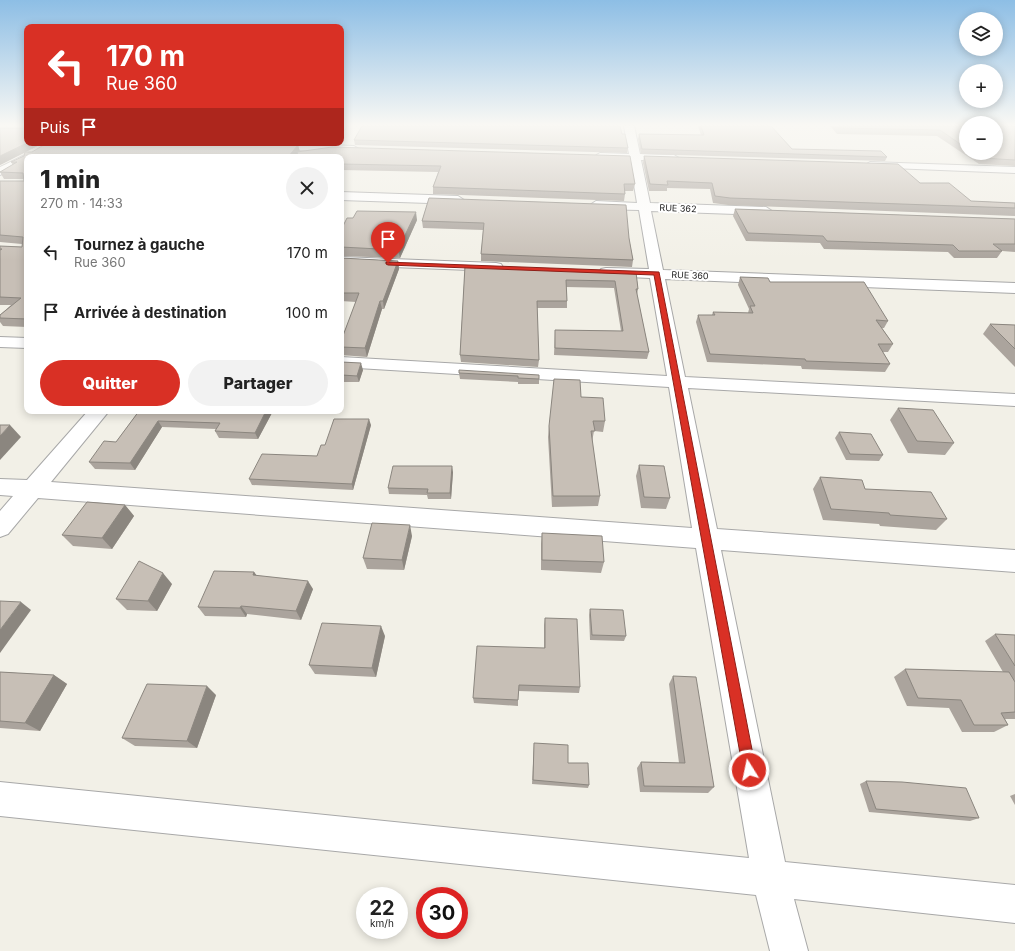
<!DOCTYPE html>
<html lang="fr">
<head>
<meta charset="utf-8">
<style>
	:root { --surface:#fff; --page:#f2f2f2; --text:#222; --muted:#767676; --accent:#d93025 }
	body { margin:0; font-family:Inter,sans-serif; background:var(--page); color:var(--text); height:100vh; display:flex; flex-direction:column; font-size:15px; white-space:nowrap }
	* { box-sizing:border-box; margin:0 }
	p { font-size:13px; color:var(--muted) }
	.icon { flex:none; width:22px; height:22px; fill:none; stroke:currentColor; stroke-width:2; stroke-linecap:round; stroke-linejoin:round }
	.map { position:relative; flex:1; overflow:hidden }
	.sheet { position:absolute; left:24px; top:154px; width:320px; height:260px; display:flex; flex-direction:column; background:var(--surface); border-radius:8px; box-shadow:0 2px 10px #0003 }
	.sheet>* { flex:none }
	.banner { position:absolute; left:24px; top:24px; width:320px; height:122px; border-radius:8px; box-shadow:0 2px 10px #0003; background:#d93025; color:#fff; overflow:hidden }
	.buttons { position:absolute; left:959px; top:12px; display:grid; gap:8px }
	.buttons a { display:grid; place-items:center; width:44px; height:44px; border-radius:50%; background:var(--surface); box-shadow:0 2px 10px #0003; font-size:20px }
	.speed { position:absolute; left:356px; top:887px; display:flex; gap:8px; font-size:20px; font-weight:700; text-align:center }
	.speed>* { display:grid; place-content:center; width:52px; height:52px; border-radius:50%; background:var(--surface); box-shadow:0 2px 10px #0003; line-height:1 }
	.speed small { font-size:10px; font-weight:400 }
	.speed .limit { border:6px solid #d22; background:#fff; color:#111 }
	.pin { position:absolute; display:grid; place-items:center; width:34px; height:34px; color:#fff; margin:-41px -17px; border-radius:50% 50% 50% 0; rotate:-45deg; box-shadow:0 0 4px #0007 }
	.pin .icon { rotate:45deg }
	.me { position:absolute; width:44px; margin:-22px; rotate:350deg; stroke-linejoin:round; filter:drop-shadow(0 0 3px #0008) }
	.turn { display:flex; align-items:center; gap:14px; height:84px; padding:0 16px; font-size:18px }
	.turn .icon { width:52px; height:52px; stroke-width:2.5 }
	.turn b { display:block; font-size:28px; line-height:34px }
	.then { display:flex; align-items:center; height:38px; padding:0 16px; background:#0003; gap:8px; font-size:15px }
	.round { display:grid; place-items:center; flex:none; width:42px; height:42px; border-radius:21px; background:var(--page) }
	.overview { display:flex; align-items:center; justify-content:space-between; height:68px; padding:0 16px }
	h1 { font-size:24px; font-weight:800; line-height:30px }
	.cta { display:flex; gap:8px; margin-top:auto; padding:8px 16px }
	.cta a { flex:1; height:46px; border-radius:24px; background:var(--accent); color:#fff; font-size:16px; font-weight:800; line-height:46px; text-align:center }
	.cta a+a { background:var(--page); color:var(--text) }
	ul { padding:0; list-style:none }
	li { display:flex; align-items:center; gap:12px; height:60px; padding:0 16px }
	li div { flex:1 }
	li b { display:block; font-size:15px }
	li em { font-style:normal }
	.map>svg:first-child { display:block }
	.lines { fill:none; stroke-linecap:round; stroke-linejoin:round }
	.minor-casing { stroke:#a8a8a8; stroke-width:2 }
	.minor { fill:#fff; fill-rule:evenodd }
	.wall { fill:#aba49d }
	.shaded-wall { fill:#8b867f }
	.building { fill:#c7bfb6; stroke:#8b867f }
	.route { fill:#d93025; stroke:#8d1f18 }
	.labels { text-anchor:middle; dominant-baseline:central; stroke-width:4; stroke-linejoin:round; paint-order:stroke }
	.far-street-label { font-size:9px; fill:#212121; stroke:#fff }
</style>
</head>
<body>
<div class="map">
<svg width="1015" height="951" viewBox="0 0 1015 951">
	<rect width="100%" height="100%" fill="#f2f0e7"/>
	<g class="lines">
		<defs>
			<g id="minor">
				<polygon points="341,126 347,126 344,130 341,131"/>
				<polygon points="624,126 634,126 640,154 674,155 679,158 674,161 641,160 650,203 766,207 772,211 766,215 651,211 663,270 1015,283 1015,293 665,279 685,377 1015,394 1015,406 688,388 717,529 1015,550 1015,572 721,550 785,862 1015,885 1015,923 794,899 808,951 770,951 756,895 0,816 0,782 749,858 696,548 38,498 8,534 0,537 0,511 13,496 0,495 0,479 27,480 88,411 109,411 51,482 692,528 669,387 341,367 341,357 667,376 650,278 606,276 601,275 599,272 601,269 606,268 649,269 639,210 596,209 590,205 596,201 637,203 630,160 600,159 595,156 600,153 629,154"/>
				<polygon points="272,143 354,146 359,149 354,152 269,149 264,146 265,144"/>
				<polygon points="27,154 32,157 27,157 27,161 0,175 0,167"/>
				<polygon points="870,162 1015,167 1015,173 866,167 865,165"/>
				<polygon points="341,192 458,196 464,200 458,204 341,200"/>
				<polygon points="341,257 496,263 501,264 503,267 501,270 496,271 341,265"/>
				<polygon points="0,337 27,338 27,348 0,347"/>
			</g>
		</defs>
		<!-- minor casing -->
		<use href="#minor" class="minor-casing"/>
		<!-- minor -->
		<use href="#minor" class="minor"/>
	</g>
	<!-- wall -->
	<g class="wall">
		<polygon points="698,126 771,126 792,149 887,157 885,161 641,154 638,139 639,134 701,135"/>
		<polygon points="830,126 966,126 966,153 996,153 1015,126 1015,166 979,164 937,136 837,134"/>
		<polygon points="0,128 43,143 26,152 298,145 300,152 635,184 633,191 625,191 625,194 624,201 433,194 433,187 438,172 341,170 341,157 298,154 295,157 27,157 27,327 3,326 0,322 0,315 11,305 0,305 0,246 22,247 22,244 0,242 0,243 0,181 24,181 24,179 4,179 0,172 13,165 11,162 24,156 24,153 0,165"/>
		<polygon points="622,134 628,148 627,153 355,145 354,140"/>
		<polygon points="644,156 920,183 971,201 1015,203 1015,216 728,205 713,203 710,189 667,188 667,191 649,191 643,163"/>
		<polygon points="429,198 629,238 633,260 632,267 481,261 481,254 483,230 423,228 422,221"/>
		<polygon points="735,209 1015,219 1015,252 1002,251 997,258 954,258 948,252 824,249 820,243 746,241 733,216"/>
		<polygon points="417,220 400,258 341,256 341,230"/>
		<polygon points="341,258 398,261 399,269 384,309 382,309 367,357 341,355 341,341 356,302 341,301"/>
		<polygon points="465,266 636,272 638,289 637,295 649,352 647,359 554,355 555,330 621,331 614,288 566,287 567,301 567,308 537,308 539,360 538,367 461,362 460,355"/>
		<polygon points="740,277 770,282 888,321 884,328 882,328 893,344 888,352 883,352 890,364 885,372 802,369 801,366 707,362 696,322 698,315 712,315 713,312 748,313 749,309 738,285"/>
		<polygon points="990,324 1015,325 1015,367 983,334"/>
		<polygon points="341,362 363,370 359,382 344,382 341,389"/>
		<polygon points="459,373 539,375 539,384 518,384 518,382 460,379"/>
		<polygon points="581,397 605,421 603,432 594,431 592,442 600,496 598,506 552,507 548,437 549,426"/>
		<polygon points="898,408 954,443 945,455 908,453 890,420"/>
		<polygon points="139,411 273,411 258,439 219,438 215,431 216,429 162,427 135,470 95,469 89,462 116,442"/>
		<polygon points="371,425 353,490 252,485 249,479 317,456 325,445"/>
		<polygon points="839,432 883,455 879,461 846,460 835,438"/>
		<polygon points="639,465 670,498 666,509 641,508 636,476"/>
		<polygon points="453,472 451,499 428,499 427,495 389,494 388,488"/>
		<polygon points="820,477 865,489 947,519 936,530 880,526 879,524 823,520 813,489"/>
		<polygon points="125,505 134,516 112,549 73,546 62,535"/>
		<polygon points="542,533 604,562 601,573 541,570 541,544"/>
		<polygon points="412,536 404,570 367,569 363,558"/>
		<polygon points="254,572 257,576 313,589 301,620 247,614 246,617 205,616 198,607"/>
		<polygon points="172,584 157,611 127,610 116,599"/>
		<polygon points="590,609 626,636 624,641 590,640 589,615"/>
		<polygon points="545,618 580,687 579,693 518,691 518,706 474,703 473,698 544,648 544,625"/>
		<polygon points="995,634 1015,635 1015,719 1005,719 1008,725 994,732 962,732 949,708 907,706 894,677 905,669 1003,672 985,641"/>
		<polygon points="385,636 376,677 315,674 309,665"/>
		<polygon points="0,672 54,675 67,684 40,731 0,728"/>
		<polygon points="673,676 714,787 708,793 640,792 637,768 641,762 679,763 669,684"/>
		<polygon points="216,695 197,748 135,746 122,738"/>
		<polygon points="534,743 568,763 589,785 588,788 532,784"/>
		<polygon points="866,781 979,818 970,821 869,812 860,784"/>
		<polygon points="1015,794 1015,805 1010,796"/>
	</g>
	<!-- shaded-wall -->
	<g class="shaded-wall">
		<polygon points="27,143 43,143 0,165 0,156"/>
		<polygon points="298,145 300,152 295,157 288,157"/>
		<polygon points="416,212 417,220 400,258 398,250"/>
		<polygon points="398,261 399,269 384,309 383,301"/>
		<polygon points="380,301 382,309 367,357 365,348"/>
		<polygon points="361,363 363,370 359,382 357,376"/>
		<polygon points="342,375 344,382 341,389 341,378"/>
		<polygon points="266,411 273,411 258,439 255,433"/>
		<polygon points="369,419 371,425 353,490 352,484"/>
		<polygon points="158,421 162,427 135,470 130,463"/>
		<polygon points="10,425 21,437 0,460 0,436"/>
		<polygon points="452,466 453,472 451,499 450,493"/>
		<polygon points="125,505 134,516 112,549 102,538"/>
		<polygon points="410,525 412,536 404,570 402,560"/>
		<polygon points="254,572 260,580 253,575"/>
		<polygon points="163,573 172,584 157,611 148,601"/>
		<polygon points="308,581 313,589 301,620 296,611"/>
		<polygon points="21,602 31,610 0,653 0,630"/>
		<polygon points="241,606 247,614 246,617 240,608"/>
		<polygon points="381,626 385,636 376,677 372,668"/>
		<polygon points="54,675 67,684 40,731 25,723"/>
		<polygon points="207,686 216,695 197,748 187,741"/>
	</g>
	<!-- building -->
	<g class="building">
		<polygon points="362,126 620,126 622,134 625,134 628,148 354,140"/>
		<polygon points="701,126 771,126 792,149 881,151 887,157 642,149 639,134 704,135"/>
		<polygon points="837,126 966,126 966,148 940,130 839,128"/>
		<polygon points="996,126 1015,126 1015,160 982,158 974,153 996,153"/>
		<polygon points="0,128 27,128 27,143 0,156"/>
		<polygon points="47,143 219,143 298,145 288,157 27,157 27,319 0,318 0,315 21,298 0,297 0,250 2,249 0,249 0,246 22,247 23,237 0,235 0,181 24,181 23,173 0,172 17,162 11,162 24,156 25,152 32,152"/>
		<polygon points="332,147 630,156 635,184 624,184 625,194 433,187 441,166 341,164 341,157 298,157 297,152"/>
		<polygon points="644,156 898,164 920,183 949,183 971,201 1015,203 1015,208 730,198 715,196 712,183 667,181 668,185 650,184"/>
		<polygon points="429,198 626,205 629,238 633,260 481,254 484,223 422,221"/>
		<polygon points="735,209 1015,219 1015,244 993,244 1002,251 959,251 953,245 827,241 823,236 748,233"/>
		<polygon points="357,211 416,212 398,250 341,247 341,230 347,218 353,218"/>
		<polygon points="341,258 398,261 383,301 380,301 365,348 341,347 341,341 359,293 341,293"/>
		<polygon points="465,266 636,272 638,289 636,289 649,352 555,348 555,330 623,331 615,281 566,280 567,301 537,301 539,360 460,355"/>
		<polygon points="740,277 768,278 770,282 864,282 888,321 876,320 893,344 878,344 890,364 806,361 805,359 710,354 698,315 715,315 713,312 753,313 750,306 755,306"/>
		<polygon points="990,324 1015,325 1015,349"/>
		<polygon points="341,362 361,363 357,376 342,375 341,378"/>
		<polygon points="459,370 539,375 539,379 518,378 518,376 459,373"/>
		<polygon points="554,379 580,380 581,397 603,398 605,421 593,421 595,431 591,431 600,496 553,496 549,426"/>
		<polygon points="898,408 933,410 954,443 917,441"/>
		<polygon points="139,411 266,411 255,433 215,431 220,423 158,421 130,463 89,462 104,441 116,442"/>
		<polygon points="334,419 369,419 352,484 249,479 262,454 317,456 321,445 325,445"/>
		<polygon points="0,425 10,425 0,436"/>
		<polygon points="839,432 871,434 883,455 850,454"/>
		<polygon points="639,465 664,466 670,498 644,497"/>
		<polygon points="393,466 452,466 450,493 427,493 428,489 388,488"/>
		<polygon points="820,477 862,480 865,489 931,492 947,519 890,515 889,513 831,509"/>
		<polygon points="87,502 125,505 102,538 62,535"/>
		<polygon points="372,523 410,525 402,560 363,558"/>
		<polygon points="542,533 602,536 604,562 542,560"/>
		<polygon points="139,561 163,573 148,601 116,599"/>
		<polygon points="214,571 254,572 253,575 308,581 296,611 241,606 240,608 198,607"/>
		<polygon points="0,601 21,602 0,630"/>
		<polygon points="590,609 623,610 626,636 592,635"/>
		<polygon points="545,618 577,619 580,687 519,685 518,700 473,698 477,646 545,648"/>
		<polygon points="322,623 381,626 372,668 309,665"/>
		<polygon points="995,634 1015,635 1015,666"/>
		<polygon points="905,669 1009,672 1015,682 1015,712 1001,713 1008,725 974,725 961,700 918,698"/>
		<polygon points="0,672 54,675 25,723 0,721"/>
		<polygon points="673,676 696,677 714,787 644,786 641,762 685,763"/>
		<polygon points="147,684 207,686 187,741 122,738"/>
		<polygon points="534,743 568,745 568,763 588,763 589,785 533,780"/>
		<polygon points="866,781 902,782 966,788 979,818 876,809"/>
	</g>
	<!-- sky -->
	<linearGradient id="sky" x2="0" y2="1"><stop stop-color="#8dbee5"/><stop offset="0.48" stop-color="#f9f8f4"/><stop offset="1" stop-color="#f9f8f4" stop-opacity="0"/></linearGradient>
	<rect width="1015" height="260" fill="url(#sky)"/>
	<!-- route -->
	<polygon class="route" points="386,262 659,272 756,770 754,775 749,777 745,775 743,770 654,275 388,265 386,264"/>
	<g class="labels">
		<!-- far-street labels -->
		<g class="far-street-label">
			<text transform="translate(678 208) rotate(2)">RUE 362</text>
			<text transform="translate(690 275) rotate(2)">RUE 360</text>
		</g>
	</g>
</svg>
<div class="buttons">
<a><svg class="icon" aria-label="layers" viewBox="0 0 24 24"><path d="M12 4l9 5-9 5-9-5zM3 14l9 5 9-5"/></svg></a>
<a>+</a>
<a>−</a>
</div>
<div class="speed"><div>22<small>km/h</small></div><div class="limit">30</div></div>
<div class="pin" style="left:388px;top:263px;background:#d93025"><svg class="icon" aria-label="arrive" viewBox="0 0 24 24"><path d="M6 21V4h12l-3 4 3 4H6"/></svg></div>
<svg class="me" style="left:749px;top:770px" viewBox="-20 -20 40 40"><circle r="17" fill="#d93025" stroke="#fff" stroke-width="3"/><path d="M0-11L8 9 0 5-8 9z" fill="#fff"/></svg>
<div class="banner">
<div class="turn"><svg class="icon" aria-label="left" viewBox="0 0 24 24"><path d="M17 20v-9H6M10 6l-5 5 5 5"/></svg><div><b>170 m</b>Rue 360</div></div>
<div class="then">Puis<svg class="icon" aria-label="arrive" viewBox="0 0 24 24"><path d="M6 21V4h12l-3 4 3 4H6"/></svg></div>
</div>
<section class="sheet">
<div class="overview"><div><h1>1 min</h1><p>270 m · 14:33</p></div><a class="round"><svg class="icon" aria-label="close" viewBox="0 0 24 24"><path d="M6 6l12 12M18 6L6 18"/></svg></a></div>
<ul>
<li><svg class="icon" aria-label="left" viewBox="0 0 24 24"><path d="M17 20v-9H6M10 6l-5 5 5 5"/></svg><div><b>Tournez à gauche</b><p>Rue 360</p></div><em>170 m</em></li>
<li><svg class="icon" aria-label="arrive" viewBox="0 0 24 24"><path d="M6 21V4h12l-3 4 3 4H6"/></svg><div><b>Arrivée à destination</b></div><em>100 m</em></li>
</ul>
<div class="cta"><a>Quitter</a><a>Partager</a></div>
</section>
</div>
</body>
</html>
